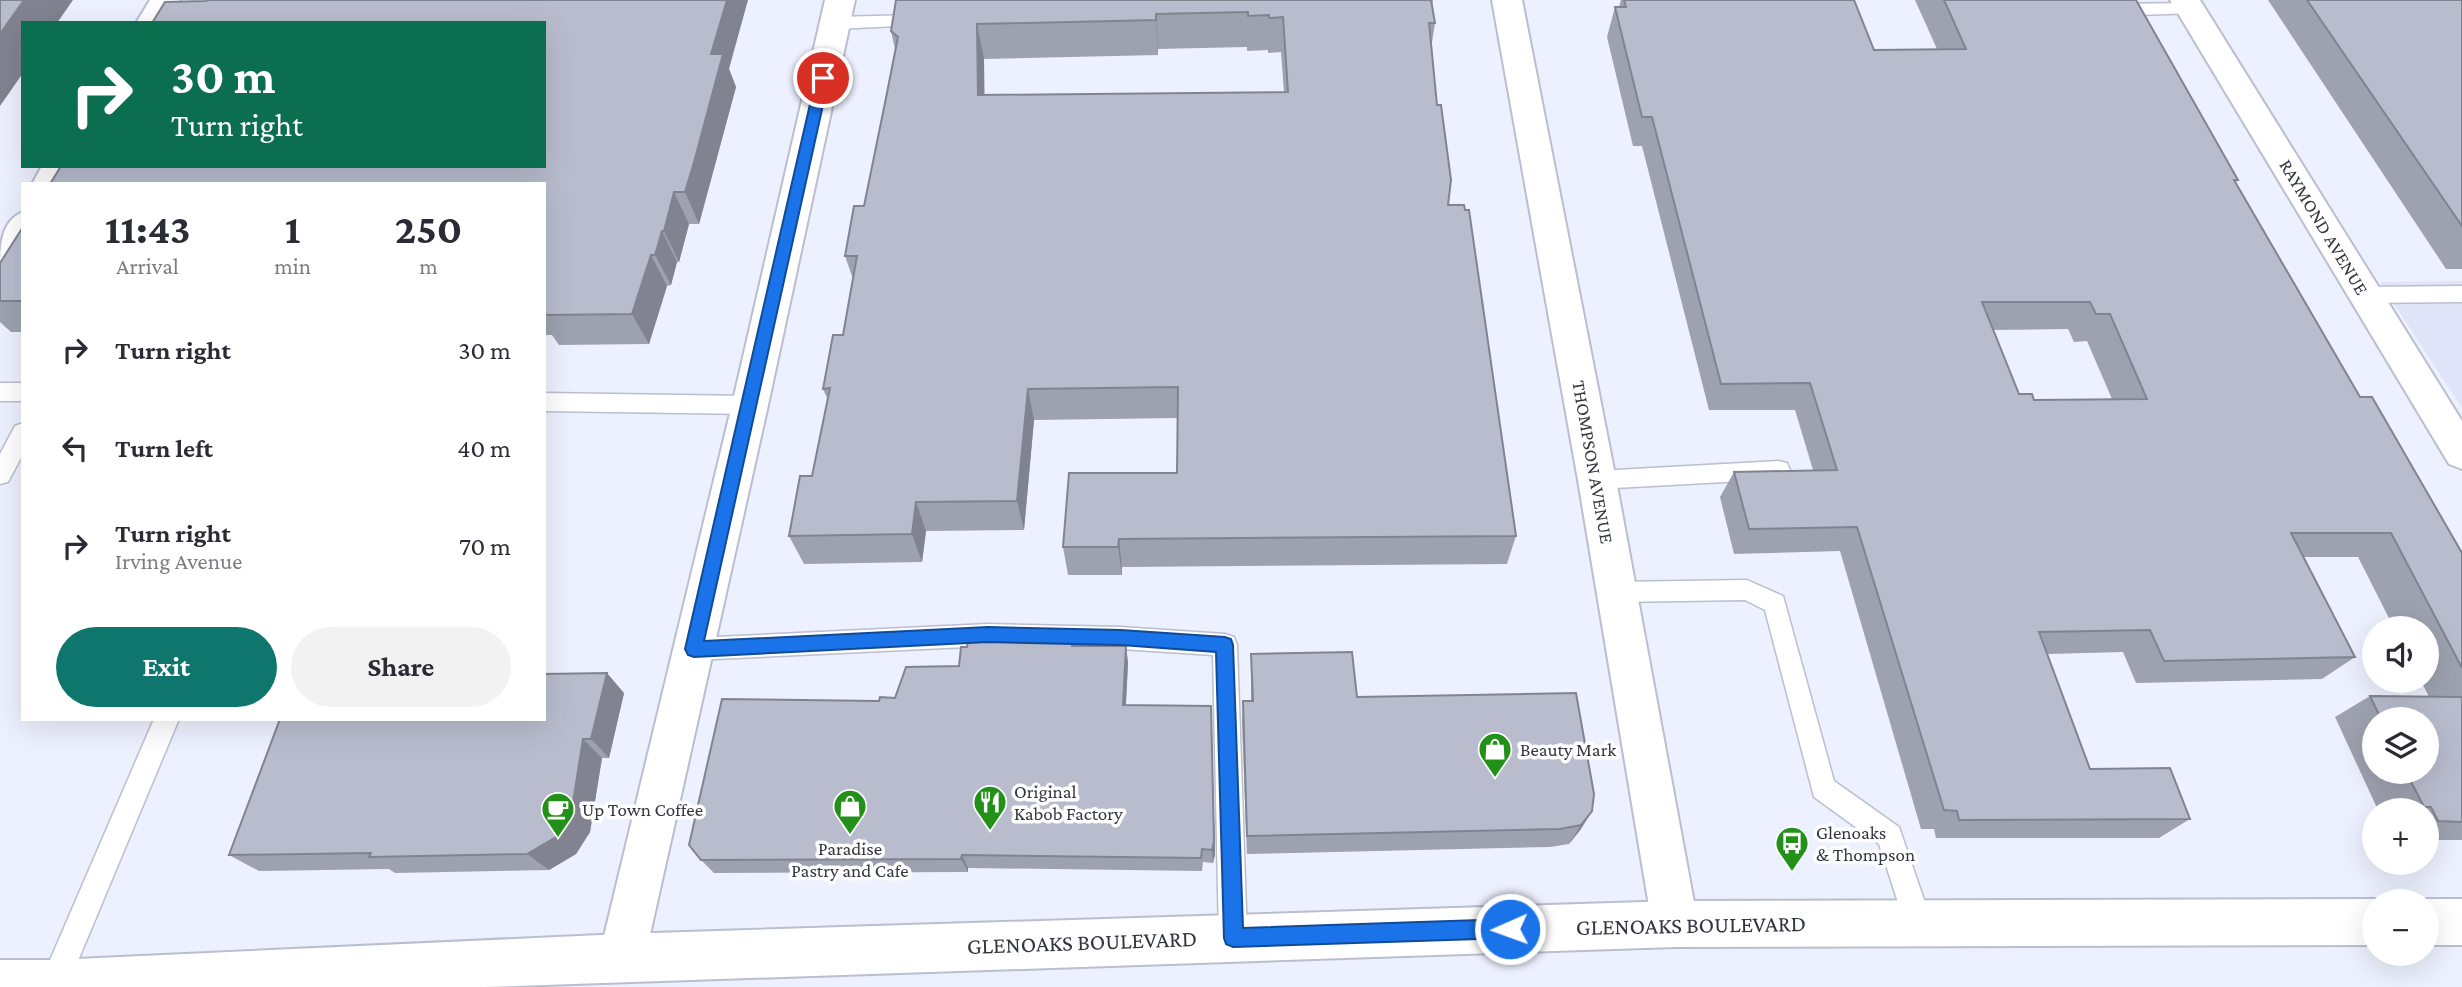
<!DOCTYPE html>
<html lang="en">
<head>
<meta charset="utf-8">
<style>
	:root { --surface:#fff; --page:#f2f2f3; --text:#2b2b33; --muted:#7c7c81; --accent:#0f766e }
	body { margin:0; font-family:"Crimson Pro",serif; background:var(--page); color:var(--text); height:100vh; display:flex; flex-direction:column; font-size:26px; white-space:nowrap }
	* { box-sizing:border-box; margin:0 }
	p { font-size:23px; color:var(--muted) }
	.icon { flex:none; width:38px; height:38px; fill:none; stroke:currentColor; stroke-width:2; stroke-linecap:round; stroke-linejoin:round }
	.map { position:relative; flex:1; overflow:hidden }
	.sheet { position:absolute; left:21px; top:182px; width:525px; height:539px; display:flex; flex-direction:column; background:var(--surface); border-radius:0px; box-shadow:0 7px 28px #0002 }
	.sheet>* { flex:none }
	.guide { position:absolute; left:21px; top:21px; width:525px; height:147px; border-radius:0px; box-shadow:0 7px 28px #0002; background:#0b6e4f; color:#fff; overflow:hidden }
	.controls { position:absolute; left:2362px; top:616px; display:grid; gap:14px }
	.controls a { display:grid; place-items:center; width:77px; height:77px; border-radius:50%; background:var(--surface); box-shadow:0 7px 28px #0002; font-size:35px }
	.pin { position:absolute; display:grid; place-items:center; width:60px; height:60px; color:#fff; margin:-30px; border:4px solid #fff; border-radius:50%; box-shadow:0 2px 7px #0007 }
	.me { position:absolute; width:77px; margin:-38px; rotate:268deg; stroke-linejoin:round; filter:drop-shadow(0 0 5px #0008) }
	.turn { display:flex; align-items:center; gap:24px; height:147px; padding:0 35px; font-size:32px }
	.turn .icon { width:91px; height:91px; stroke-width:2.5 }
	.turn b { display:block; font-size:49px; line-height:60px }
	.eta { display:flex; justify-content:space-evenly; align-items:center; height:119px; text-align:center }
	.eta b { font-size:42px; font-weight:700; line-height:49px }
	.primary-button { display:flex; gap:14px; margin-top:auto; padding:14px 35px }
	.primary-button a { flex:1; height:80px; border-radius:42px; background:var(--accent); color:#fff; font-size:28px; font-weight:700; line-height:80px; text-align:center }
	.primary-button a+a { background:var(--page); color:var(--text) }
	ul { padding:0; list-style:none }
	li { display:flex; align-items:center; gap:21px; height:98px; padding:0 35px }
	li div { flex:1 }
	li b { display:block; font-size:26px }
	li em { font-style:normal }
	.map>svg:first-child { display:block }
	.built { fill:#e0e4f8 }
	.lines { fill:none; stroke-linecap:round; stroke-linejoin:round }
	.service-casing { stroke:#babecf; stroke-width:3 }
	.minor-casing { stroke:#babecf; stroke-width:4 }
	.secondary-casing { stroke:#babecf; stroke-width:4 }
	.service { fill:#fff; fill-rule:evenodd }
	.minor { fill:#fff; fill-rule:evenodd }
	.secondary { fill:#fff; fill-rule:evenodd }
	.wall { fill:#9ea2b0; fill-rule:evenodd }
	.shaded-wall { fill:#818490 }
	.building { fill:#b8bccd; stroke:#818490; stroke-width:2; fill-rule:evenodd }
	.route { fill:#1a73e8; stroke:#114b97; stroke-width:2 }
	.labels { text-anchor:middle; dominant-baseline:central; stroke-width:7; stroke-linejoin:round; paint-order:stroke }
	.street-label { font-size:19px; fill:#34363d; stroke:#fefefe }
	.poi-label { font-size:19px; fill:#34363d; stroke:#fefefe; text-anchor:start }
	.near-street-label { font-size:23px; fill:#34363d; stroke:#fefefe }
</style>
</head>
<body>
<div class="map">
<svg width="2462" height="987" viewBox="0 0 2462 987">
	<rect width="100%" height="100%" fill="#edf0fe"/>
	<!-- built -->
	<polygon class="built" points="2462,281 2462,408 2380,282"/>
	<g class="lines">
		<defs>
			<g id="service">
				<polygon points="2190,3 2196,5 2199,9 2196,13 2109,16 2100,10 2109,4"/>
				<polygon points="914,15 920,17 923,21 920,25 835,29 826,23 835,17"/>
				<polygon points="2462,286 2462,302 2365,303 2358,301 2355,295 2358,289 2365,287"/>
				<rect x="0" y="383" width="23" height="18"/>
				<polygon points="544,393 750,396 758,399 761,405 758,411 750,414 544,411"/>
				<polygon points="23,423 23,454 8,482 0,484 0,454 15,426"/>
				<polygon points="1779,461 1787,463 1790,470 1787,477 1779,479 1597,489 1589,487 1586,480 1589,473 1597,471"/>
				<polygon points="1747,580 1783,596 1834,781 1899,827 1932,923 1928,933 1918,937 1908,933 1879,844 1814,797 1765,610 1745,600 1617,602 1609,599 1605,592 1609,585 1617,582"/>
				<polygon points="988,624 1121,627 1225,634 1234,637 1237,645 1247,938 1243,948 1233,952 1223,948 1219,938 1213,655 1121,649 988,646 694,660 685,657 682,649 685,641 694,638"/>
				<polygon points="154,719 179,719 67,987 41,987 44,974"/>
			</g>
			<g id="minor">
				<polygon points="150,0 180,0 166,23 136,23"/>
				<polygon points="825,0 855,0 768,405 645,957 639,974 622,980 605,974 599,957 732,405"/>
				<polygon points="1492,0 1522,0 1616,480 1698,924 1691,940 1675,947 1659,940 1652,924 1578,480"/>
				<polygon points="2170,0 2200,0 2462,421 2462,469 2449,464"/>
				<polygon points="42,166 75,166 65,184 32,184"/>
				<path d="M23,212V252L12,268L0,272C0,247 0,221 23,212Z"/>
			</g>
			<g id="secondary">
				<polygon points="2375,899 2381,901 2375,901 2375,945 1675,947 485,987 0,987 0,960 54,960 622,934 1675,901"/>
				<polygon points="2427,899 2462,899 2462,945 2427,945 2427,901 2421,901"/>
			</g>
		</defs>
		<!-- service casing -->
		<use href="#service" class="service-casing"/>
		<!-- minor casing -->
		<use href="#minor" class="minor-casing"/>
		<!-- secondary casing -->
		<use href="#secondary" class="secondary-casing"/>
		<!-- service -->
		<use href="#service" class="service"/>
		<!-- minor -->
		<use href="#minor" class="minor"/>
		<!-- secondary -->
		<use href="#secondary" class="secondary"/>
	</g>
	<!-- wall -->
	<g class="wall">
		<path d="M896,0H1433L1432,6L1435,23L1431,49L1448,205L1516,536L1507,564L1122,567V575H1068L1063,547L1177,473L1178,418L1034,420L1024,530L926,531L922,562L804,564L789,536L812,476L828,400L823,389L843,335L853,279L845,256L864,206L895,49L891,31ZM1247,47V51L1268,50V53L1281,52L1284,92L984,95V59L1158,55V49Z"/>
		<path d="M1621,0H1854L1874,50L1937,49L1915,0H2136L2238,180L2235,183L2360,397L2462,553V840H2427V810H2378L2335,717L2370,696L2429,697L2421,681H2427V628H2394L2358,557H2304L2355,657L2322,679L2136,683L2123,652L2047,654L2090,769L2190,819L2159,838H1936L1934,829H1921L1840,551L1734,554L1720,497L1734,472L1813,470L1795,410H1709L1642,146H1633L1607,37L1615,7H1619ZM2068,329L2074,342L2087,341L2112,399L2034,400L2019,394L1993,330ZM2375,719H2427V772H2375Z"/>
		<polygon points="2268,0 2462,0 2462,269 2446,269"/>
		<polygon points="729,69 736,87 699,224 689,224 679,262 677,262 671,285 667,286 649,344 559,345 552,335 544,335 544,184"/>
		<polygon points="23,227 23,332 11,332 0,322 0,263"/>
		<polygon points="1074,646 1128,662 1126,705 1211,706 1215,854 1213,863 1203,862 1202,871 968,868 968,872 714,873 701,860 879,701 895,698 959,666"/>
		<polygon points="1251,654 1357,697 1576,693 1581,829 1569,844 1550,847 1247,854 1242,722 1243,701 1251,701"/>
		<polygon points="624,693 609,758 602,758 590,832 576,854 549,870 395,873 389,869 259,871 229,855 544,719"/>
	</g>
	<!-- shaded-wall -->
	<g class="shaded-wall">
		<polygon points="24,0 73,0 57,23 23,23 23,73 0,106 0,34"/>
		<polygon points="727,0 748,0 729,69 736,87 699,224 685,192 711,54"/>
		<polygon points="1156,14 1158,49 1158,55 1156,20"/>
		<polygon points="977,24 984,59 985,130 978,95"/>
		<polygon points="674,192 689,224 679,262 664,231"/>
		<polygon points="662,231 677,262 671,285 655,255"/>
		<polygon points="651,255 667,286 649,344 632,314"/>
		<polygon points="1028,389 1034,420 1024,530 1017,501"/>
		<polygon points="916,502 926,531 922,562 912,534"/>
		<polygon points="1119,539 1122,567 1122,575 1118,547"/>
		<polygon points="1126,646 1128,662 1125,720 1123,705"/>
		<polygon points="607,673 624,693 609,758 591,739"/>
		<polygon points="1211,706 1215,854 1213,863 1212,850"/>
		<polygon points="583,739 602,758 590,832 576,854 549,870 527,854"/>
		<polygon points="1592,811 1581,829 1569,844 1581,825"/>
		<polygon points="962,855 968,868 968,872 961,859"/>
	</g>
	<!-- building -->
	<g class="building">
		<polygon points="0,0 24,0 0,34"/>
		<polygon points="207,0 727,0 711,54 723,54 694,162 685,192 674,192 664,231 662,231 655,255 651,255 632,314 544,315 544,184 50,184 61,166 544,166 544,23 152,23 165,2 206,1"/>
		<path d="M896,0H1431L1435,23H1429L1437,105H1441L1451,180L1448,205H1464L1465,210H1469L1516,536L1119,539L1118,547H1063L1069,473H1177L1178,387L1028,389L1017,501L916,502L912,534L789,536L800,476H812L830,388L823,389L833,335H843L857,256H845L854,206H864L887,93L898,37L891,31ZM1248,12V16L1269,15V18L1283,17L1288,92L978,95L977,24L1156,20V14Z"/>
		<path d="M1624,0H1854L1874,50L1966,49L1944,0H2136L2238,180H2234L2360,397H2372L2462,553V668L2391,533H2291L2355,657L2164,661L2150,630L2039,632L2090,769L2170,768L2190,819L1959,820L1957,811L1944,810L1857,527L1749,529L1734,472L1837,470L1810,383L1721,384L1652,117H1642L1615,7H1626ZM1982,302H2090L2096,314H2110L2147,399L2034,400L2032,394H2019Z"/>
		<polygon points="2307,0 2462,0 2462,226"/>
		<polygon points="23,227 23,301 0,301 0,263"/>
		<polygon points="968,640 1073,641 1072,646 1126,646 1123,705 1211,706 1214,841 1212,850 1202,849 1201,858 962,855 961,859 701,860 689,845 722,699 879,701 880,697 895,698 906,667 959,666 961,647 967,647"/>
		<polygon points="1352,652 1357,697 1576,693 1594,794 1592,811 1581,825 1560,829 1247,836 1243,701 1253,701 1251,654"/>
		<polygon points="607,673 591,739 583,739 571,815 556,837 527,854 369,857 371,853 229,855 280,719 544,719 544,674"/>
		<polygon points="2370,696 2462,697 2462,822 2438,821 2431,807 2424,807 2406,772 2427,772 2427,719 2381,719"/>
	</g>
	<!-- route -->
	<polygon class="route" points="823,73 829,78 704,641 988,627 1121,630 1225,637 1231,639 1233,645 1243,928 1510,919 1516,922 1519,929 1516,936 1510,938 1233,947 1226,944 1224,938 1216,652 1121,645 988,642 694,657 688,655 685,649 816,78"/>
	<!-- icons -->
	<defs>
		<symbol id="shop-pin" viewBox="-11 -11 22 30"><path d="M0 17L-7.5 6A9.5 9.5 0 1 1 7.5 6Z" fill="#239119" stroke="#fefefe"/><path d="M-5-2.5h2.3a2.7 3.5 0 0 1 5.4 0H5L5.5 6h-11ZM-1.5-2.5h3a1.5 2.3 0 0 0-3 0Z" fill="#fff"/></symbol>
		<symbol id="restaurant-pin" viewBox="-11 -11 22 30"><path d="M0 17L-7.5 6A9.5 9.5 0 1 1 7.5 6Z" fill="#239119" stroke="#fefefe"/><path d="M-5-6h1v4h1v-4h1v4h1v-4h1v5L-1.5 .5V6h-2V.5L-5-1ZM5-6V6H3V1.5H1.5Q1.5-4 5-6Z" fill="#fff"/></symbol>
		<symbol id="cafe-pin" viewBox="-11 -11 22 30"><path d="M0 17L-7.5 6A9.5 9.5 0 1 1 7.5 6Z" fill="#239119" stroke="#fefefe"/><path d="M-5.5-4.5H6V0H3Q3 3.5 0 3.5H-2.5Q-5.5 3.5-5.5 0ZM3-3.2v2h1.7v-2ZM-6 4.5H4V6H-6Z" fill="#fff"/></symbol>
		<symbol id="bus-pin" viewBox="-11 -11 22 30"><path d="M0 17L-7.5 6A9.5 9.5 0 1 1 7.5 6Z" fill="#239119" stroke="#fefefe"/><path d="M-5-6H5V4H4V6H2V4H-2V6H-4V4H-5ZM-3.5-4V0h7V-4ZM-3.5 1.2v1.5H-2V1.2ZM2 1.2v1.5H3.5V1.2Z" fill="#fff"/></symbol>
	</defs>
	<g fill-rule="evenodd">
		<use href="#shop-pin" x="1476" y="730" width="38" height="52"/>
		<use href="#restaurant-pin" x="971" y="783" width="38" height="52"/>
		<use href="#shop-pin" x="831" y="787" width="38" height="52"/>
		<use href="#cafe-pin" x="539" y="790" width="38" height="52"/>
		<use href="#bus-pin" x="1773" y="824" width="38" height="52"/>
	</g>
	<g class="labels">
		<!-- street labels -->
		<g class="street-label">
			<text transform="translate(2324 227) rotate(59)">RAYMOND AVENUE</text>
			<text transform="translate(1593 462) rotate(80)">THOMPSON AVENUE</text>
		</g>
		<!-- poi labels -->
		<g class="poi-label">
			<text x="1520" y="749">Beauty Mark</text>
			<text x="1014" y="791">Original<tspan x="1014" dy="22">Kabob Factory</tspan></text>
			<text x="582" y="809">Up Town Coffee</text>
			<text x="1816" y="832">Glenoaks<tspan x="1816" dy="22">&amp; Thompson</tspan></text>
			<text x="850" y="848" text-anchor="middle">Paradise<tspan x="850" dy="22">Pastry and Cafe</tspan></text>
		</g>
		<!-- near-street labels -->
		<g class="near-street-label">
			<text transform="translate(1691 925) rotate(-1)">GLENOAKS BOULEVARD</text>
			<text transform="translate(1082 942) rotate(-2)">GLENOAKS BOULEVARD</text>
		</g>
	</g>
</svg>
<div class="controls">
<a><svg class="icon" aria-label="sound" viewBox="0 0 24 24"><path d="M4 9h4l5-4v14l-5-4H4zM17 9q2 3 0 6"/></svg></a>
<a><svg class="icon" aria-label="layers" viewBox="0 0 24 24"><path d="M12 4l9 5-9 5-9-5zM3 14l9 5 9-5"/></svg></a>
<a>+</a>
<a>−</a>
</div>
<div class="pin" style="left:823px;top:78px;background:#d93025"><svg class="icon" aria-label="arrive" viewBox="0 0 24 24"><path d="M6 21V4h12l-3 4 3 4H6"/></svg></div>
<svg class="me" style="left:1510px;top:929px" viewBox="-20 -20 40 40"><circle r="17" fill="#1a73e8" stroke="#fff" stroke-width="3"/><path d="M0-11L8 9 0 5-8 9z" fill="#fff"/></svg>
<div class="guide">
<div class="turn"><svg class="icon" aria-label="right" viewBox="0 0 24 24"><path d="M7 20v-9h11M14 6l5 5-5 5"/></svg><div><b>30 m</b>Turn right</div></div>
</div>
<section class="sheet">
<div class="eta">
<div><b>11:43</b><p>Arrival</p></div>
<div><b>1</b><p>min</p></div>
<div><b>250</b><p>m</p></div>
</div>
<ul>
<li><svg class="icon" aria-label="right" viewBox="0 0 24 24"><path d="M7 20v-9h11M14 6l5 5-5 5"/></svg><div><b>Turn right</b></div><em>30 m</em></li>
<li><svg class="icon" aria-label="left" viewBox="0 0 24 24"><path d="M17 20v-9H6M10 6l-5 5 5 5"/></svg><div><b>Turn left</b></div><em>40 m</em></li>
<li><svg class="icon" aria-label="right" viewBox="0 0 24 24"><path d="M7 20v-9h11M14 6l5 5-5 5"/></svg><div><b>Turn right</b><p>Irving Avenue</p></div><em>70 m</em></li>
</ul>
<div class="primary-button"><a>Exit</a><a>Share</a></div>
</section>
</div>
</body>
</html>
